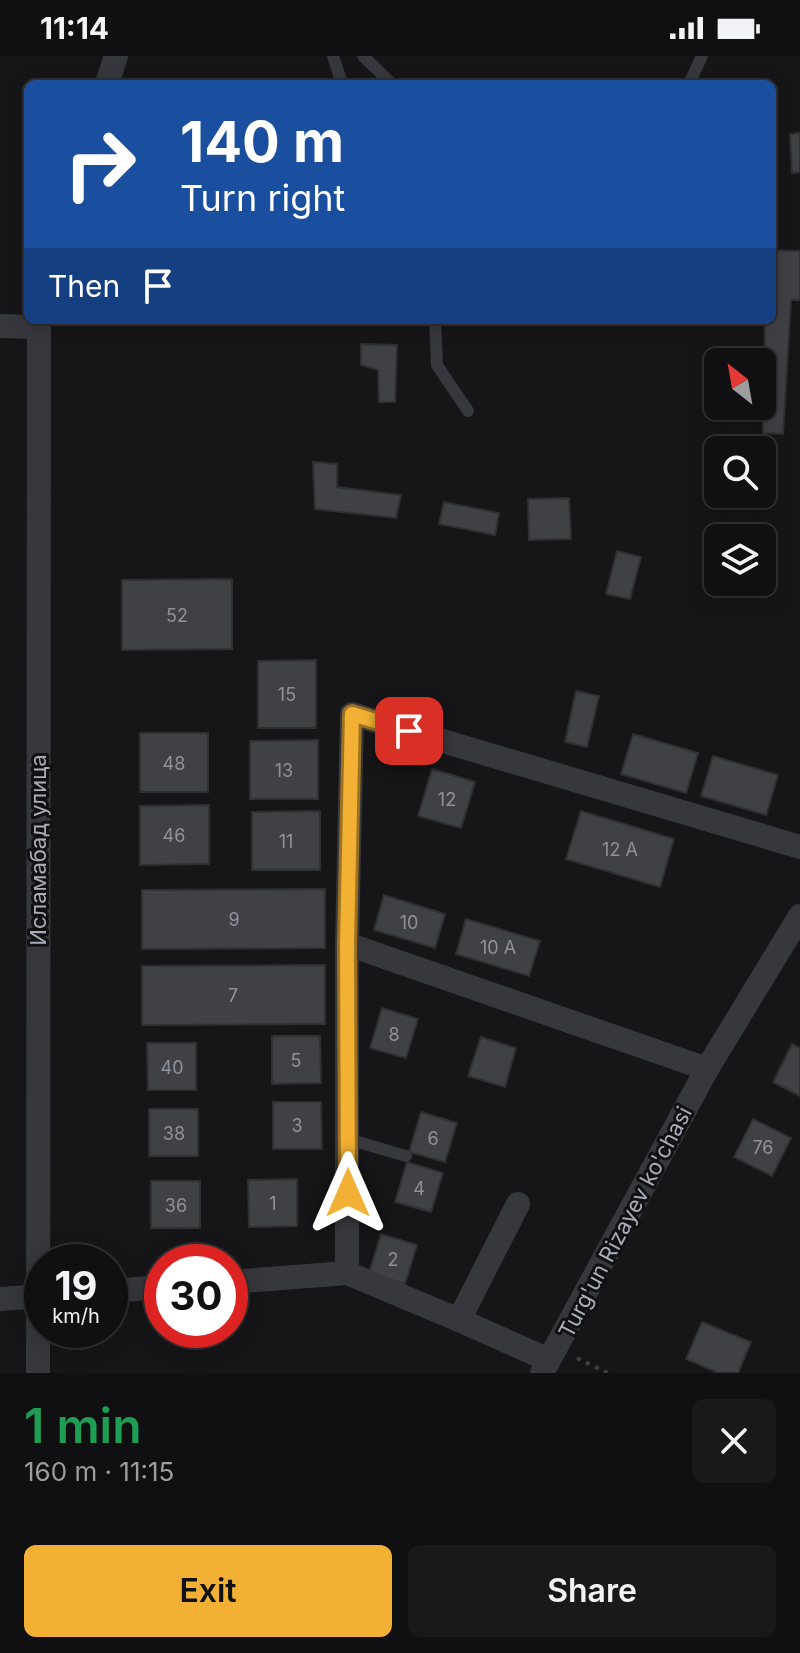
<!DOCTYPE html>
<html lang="en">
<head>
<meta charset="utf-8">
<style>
	:root { --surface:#101012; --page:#19191b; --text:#f1f3f6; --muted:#9c9d9f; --line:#303032; --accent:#f2b134 }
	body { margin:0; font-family:Inter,sans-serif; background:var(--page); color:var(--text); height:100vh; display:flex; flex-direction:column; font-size:30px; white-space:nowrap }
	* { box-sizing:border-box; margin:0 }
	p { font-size:26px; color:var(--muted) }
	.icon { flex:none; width:44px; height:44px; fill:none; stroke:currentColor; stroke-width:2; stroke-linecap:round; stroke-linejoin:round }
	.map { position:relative; height:1317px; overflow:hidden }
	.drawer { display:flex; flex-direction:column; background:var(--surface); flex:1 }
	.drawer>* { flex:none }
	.guide { position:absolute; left:24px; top:24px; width:752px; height:244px; border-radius:12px; box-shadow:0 4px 20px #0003,0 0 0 2px var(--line); background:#1a4fa0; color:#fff; overflow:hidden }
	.needle { width:52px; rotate:329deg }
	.fabs { position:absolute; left:704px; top:292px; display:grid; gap:16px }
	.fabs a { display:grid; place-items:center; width:72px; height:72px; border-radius:12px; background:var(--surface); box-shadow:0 4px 20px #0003,0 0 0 2px var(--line); font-size:40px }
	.speed { position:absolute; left:24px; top:1188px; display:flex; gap:16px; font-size:40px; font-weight:700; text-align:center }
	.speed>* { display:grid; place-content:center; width:104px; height:104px; border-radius:50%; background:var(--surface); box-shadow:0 4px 20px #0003,0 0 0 2px var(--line); line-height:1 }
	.speed small { font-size:20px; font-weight:400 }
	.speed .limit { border:12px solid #d22; background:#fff; color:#111 }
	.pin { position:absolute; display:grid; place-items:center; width:68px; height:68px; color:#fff; margin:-34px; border-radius:16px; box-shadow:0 4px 12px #0006 }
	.me { position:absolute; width:88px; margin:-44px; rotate:0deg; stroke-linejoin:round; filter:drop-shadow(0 0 6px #0008) }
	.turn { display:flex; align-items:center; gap:28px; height:168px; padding:0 24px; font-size:36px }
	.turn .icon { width:104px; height:104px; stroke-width:2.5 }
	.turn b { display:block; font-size:56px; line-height:68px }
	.then { display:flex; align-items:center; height:76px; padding:0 24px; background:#0003; gap:16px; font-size:30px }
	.round { display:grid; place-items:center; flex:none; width:84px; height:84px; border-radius:12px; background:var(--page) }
	.overview { display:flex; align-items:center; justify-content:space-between; height:136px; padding:0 24px }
	h1 { font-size:48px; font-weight:600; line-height:60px; color:#1e9e55 }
	.button { display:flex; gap:16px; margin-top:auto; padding:16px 24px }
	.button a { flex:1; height:92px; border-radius:12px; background:var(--accent); color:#111; font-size:32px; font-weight:600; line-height:92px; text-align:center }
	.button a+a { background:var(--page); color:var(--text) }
	.status { display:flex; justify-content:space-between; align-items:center; height:56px; padding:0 40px; background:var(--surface); direction:ltr }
	.status svg { height:22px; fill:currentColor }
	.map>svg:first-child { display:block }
	.building { fill:#404145; stroke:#303034; stroke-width:2 }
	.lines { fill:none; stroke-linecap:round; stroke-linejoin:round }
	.path { stroke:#3d3f44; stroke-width:4; stroke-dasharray:4 6; stroke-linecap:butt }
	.service { stroke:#37383d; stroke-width:12 }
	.minor { stroke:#37383d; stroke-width:24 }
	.route-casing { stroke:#9d7322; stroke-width:20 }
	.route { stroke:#f2b134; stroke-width:14 }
	.labels { text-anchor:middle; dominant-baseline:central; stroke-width:6; stroke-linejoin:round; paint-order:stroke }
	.number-label { font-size:18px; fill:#8e929b }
	.street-label { font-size:22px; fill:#a8adb8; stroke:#111113 }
</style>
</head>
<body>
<div class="status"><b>11:14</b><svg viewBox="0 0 49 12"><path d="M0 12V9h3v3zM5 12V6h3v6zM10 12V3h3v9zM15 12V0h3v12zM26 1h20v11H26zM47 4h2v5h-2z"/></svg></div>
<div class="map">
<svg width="800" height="1317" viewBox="0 0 800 1317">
	<rect width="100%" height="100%" fill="#161618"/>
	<!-- building -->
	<g class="building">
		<polygon points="800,77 800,116 792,117 790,78"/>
		<polygon points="772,194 800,195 800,244 791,244 783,378 763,377 765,264 772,264"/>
		<polygon points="516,264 637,264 516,268"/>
		<polygon points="361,288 397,289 395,346 379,346 378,314 361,309"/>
		<polygon points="313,406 337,408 337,431 401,439 396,462 315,453"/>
		<polygon points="569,442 571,483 529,484 528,443"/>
		<polygon points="444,446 499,457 495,479 439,468"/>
		<polygon points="617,495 641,501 630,543 606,538"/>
		<polygon points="232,523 232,593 122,594 122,524"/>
		<polygon points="316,604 316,672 258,672 258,605"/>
		<polygon points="576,635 599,640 587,691 565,686"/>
		<rect x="140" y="677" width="68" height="59"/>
		<polygon points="633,678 698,697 686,737 621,718"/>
		<polygon points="318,684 318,743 250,743 250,685"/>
		<polygon points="713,700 778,719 766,759 701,740"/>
		<polygon points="432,713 475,726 461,772 418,760"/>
		<polygon points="209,749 209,808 140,809 140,750"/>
		<polygon points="320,755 320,814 252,814 252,756"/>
		<polygon points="581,755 674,783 660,831 566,803"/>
		<polygon points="325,833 325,892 142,893 142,834"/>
		<polygon points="384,839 445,858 435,892 374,874"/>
		<polygon points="466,863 540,885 529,920 456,898"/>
		<polygon points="325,909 325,968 142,969 142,910"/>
		<polygon points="382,952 418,963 406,1002 370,992"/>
		<polygon points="272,980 320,980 321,1027 272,1028"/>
		<polygon points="481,981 516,992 505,1031 468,1020"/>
		<polygon points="147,987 196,987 196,1034 148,1034"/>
		<polygon points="792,988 800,992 800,1040 773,1026"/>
		<polygon points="273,1046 321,1046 322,1093 273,1093"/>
		<rect x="149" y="1053" width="49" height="47"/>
		<polygon points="421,1056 457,1067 445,1106 409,1096"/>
		<polygon points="753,1063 791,1082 772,1120 734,1101"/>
		<polygon points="407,1106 443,1117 431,1156 395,1146"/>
		<polygon points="297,1123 297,1170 249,1171 248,1124"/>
		<rect x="151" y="1125" width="49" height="47"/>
		<polygon points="381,1178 417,1189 405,1228 369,1217"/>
		<polygon points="702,1266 751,1286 738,1317 718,1317 686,1303"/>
	</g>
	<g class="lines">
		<!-- path -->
		<polyline class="path" points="577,1302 608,1317"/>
		<!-- service -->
		<g class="service">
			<polyline points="333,0 342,28"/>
			<polyline points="363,0 392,28"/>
			<polyline points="689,28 702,0"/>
			<polyline points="435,264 437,309 468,355"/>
			<polyline points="348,1083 406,1100"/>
		</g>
		<!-- minor -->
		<g class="minor">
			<polyline points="107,28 116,0"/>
			<polyline points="0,270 37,271"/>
			<polyline points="347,888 707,1013"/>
			<polyline points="518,1148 459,1264 549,1304"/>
			<polyline points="347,1217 347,888 352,658 800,791"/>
			<polyline points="230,1226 347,1217 459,1264"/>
			<polyline points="110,1235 162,1231"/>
			<polyline points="0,1243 42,1240"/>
			<polyline points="38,1317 39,264"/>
			<polyline points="542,1317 707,1013 800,860"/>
		</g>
	</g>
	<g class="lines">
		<defs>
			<polyline id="route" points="348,1137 347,888 352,658 409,675"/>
		</defs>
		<!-- route casing -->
		<use href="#route" class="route-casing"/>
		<!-- route -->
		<use href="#route" class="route"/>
	</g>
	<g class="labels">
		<!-- number labels -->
		<g class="number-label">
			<text x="177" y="559">52</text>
			<text x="287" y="638">15</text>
			<text x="174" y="707">48</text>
			<text x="284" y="714">13</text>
			<text x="447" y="743">12</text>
			<text x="174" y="779">46</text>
			<text x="286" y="785">11</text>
			<text x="620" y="793">12 A</text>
			<text x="234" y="863">9</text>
			<text x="409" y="866">10</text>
			<text x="498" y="891">10 A</text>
			<text x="233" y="939">7</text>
			<text x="394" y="978">8</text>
			<text x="296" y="1004">5</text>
			<text x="172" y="1011">40</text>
			<text x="297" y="1069">3</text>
			<text x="174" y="1077">38</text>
			<text x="433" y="1082">6</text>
			<text x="763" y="1091">76</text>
			<text x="419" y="1132">4</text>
			<text x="273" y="1147">1</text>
			<text x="176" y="1149">36</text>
			<text x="393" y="1203">2</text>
		</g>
		<!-- street labels -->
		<g class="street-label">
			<text transform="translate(38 794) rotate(-90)">Исламабад улица</text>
			<text transform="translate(625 1166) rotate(-62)">Turg'un Rizayev ko'chasi</text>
		</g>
	</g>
</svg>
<div class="fabs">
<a><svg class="needle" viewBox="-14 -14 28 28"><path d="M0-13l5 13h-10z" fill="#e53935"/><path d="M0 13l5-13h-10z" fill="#9c9d9f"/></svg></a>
<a><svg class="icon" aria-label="search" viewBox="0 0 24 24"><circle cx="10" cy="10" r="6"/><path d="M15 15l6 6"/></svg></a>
<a><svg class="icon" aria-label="layers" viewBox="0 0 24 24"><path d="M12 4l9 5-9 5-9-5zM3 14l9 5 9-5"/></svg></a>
</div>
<div class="speed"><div>19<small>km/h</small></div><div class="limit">30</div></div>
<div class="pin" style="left:409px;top:675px;background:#d93025"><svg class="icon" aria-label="arrive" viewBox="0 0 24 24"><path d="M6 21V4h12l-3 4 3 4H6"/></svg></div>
<svg class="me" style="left:348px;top:1137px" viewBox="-20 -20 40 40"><path d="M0-17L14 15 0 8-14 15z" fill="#f2b134" stroke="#fff" stroke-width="4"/></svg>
<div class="guide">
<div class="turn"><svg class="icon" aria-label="right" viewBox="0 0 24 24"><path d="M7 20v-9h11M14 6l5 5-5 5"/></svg><div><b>140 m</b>Turn right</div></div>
<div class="then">Then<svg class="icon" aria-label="arrive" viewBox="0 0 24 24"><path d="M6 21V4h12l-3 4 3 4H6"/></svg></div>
</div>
</div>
<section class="drawer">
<div class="overview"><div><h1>1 min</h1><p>160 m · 11:15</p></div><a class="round"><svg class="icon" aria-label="close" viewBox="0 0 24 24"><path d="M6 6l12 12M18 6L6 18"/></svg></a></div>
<div class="button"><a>Exit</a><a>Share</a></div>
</section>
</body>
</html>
